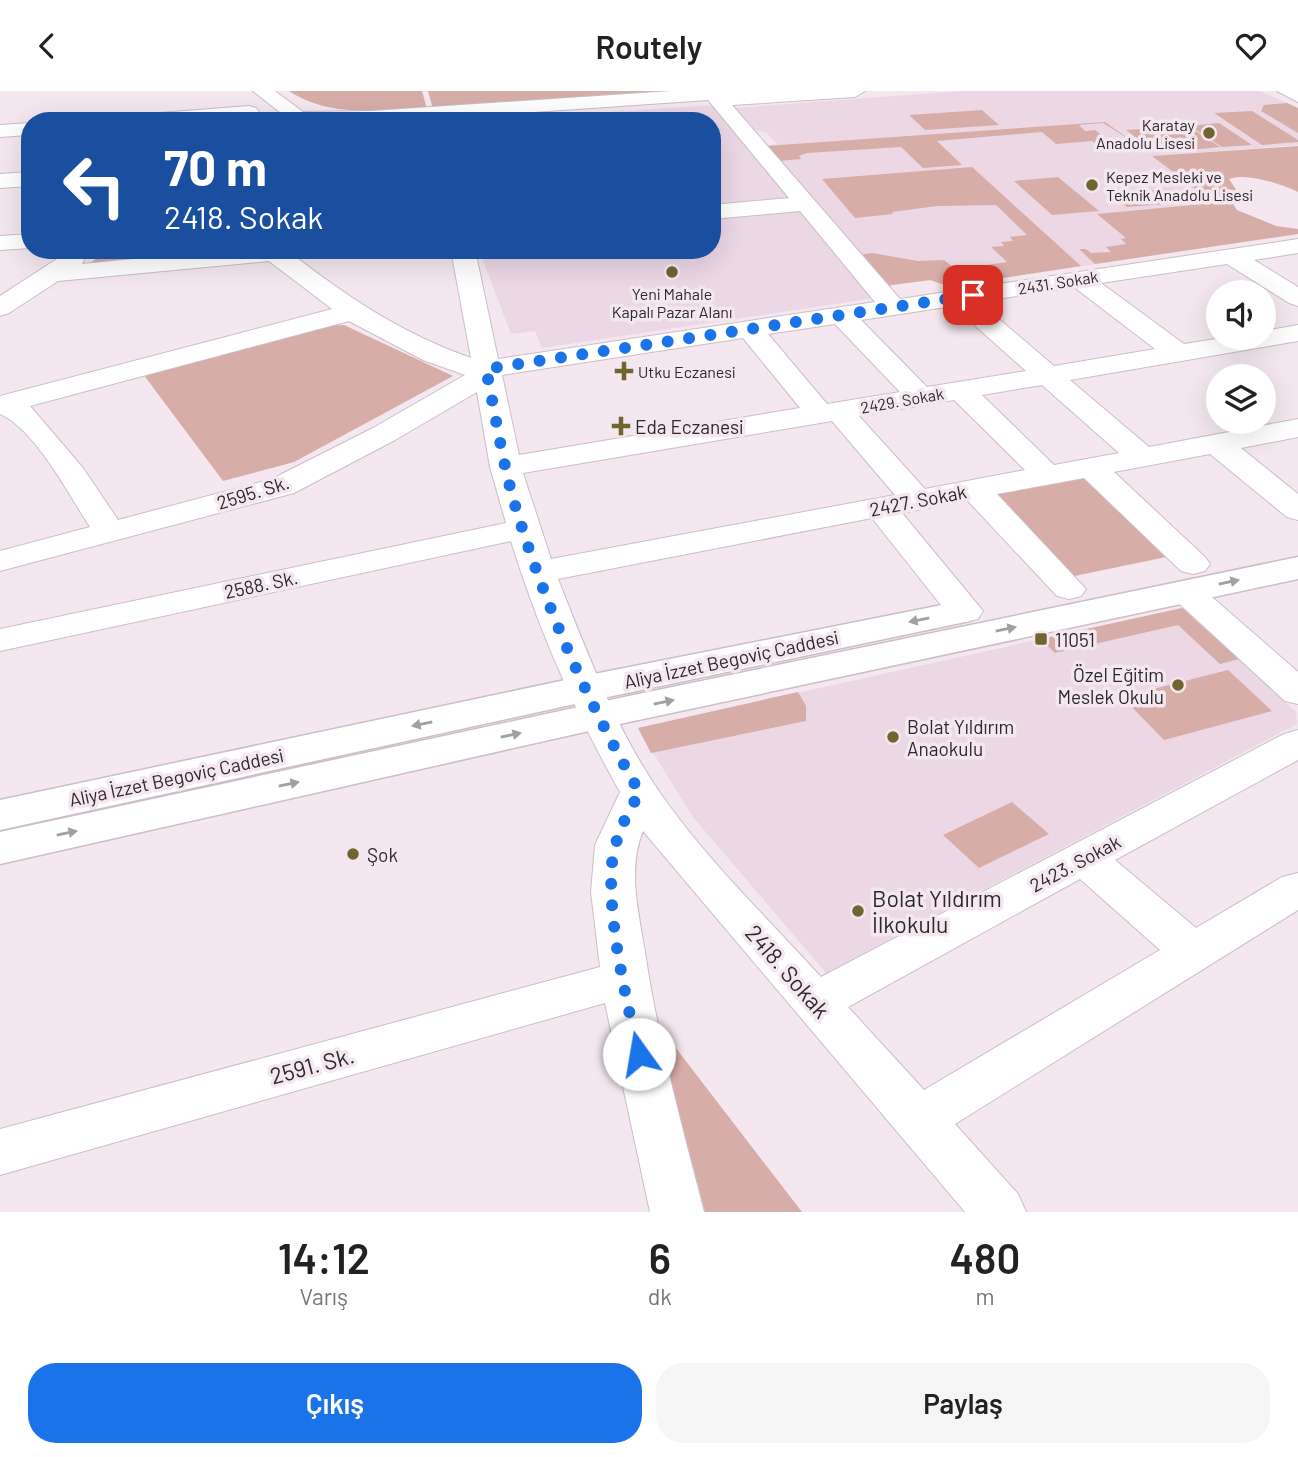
<!DOCTYPE html>
<html lang="tr">
<head>
<meta charset="utf-8">
<style>
	:root { --surface:#fff; --page:#f6f6f6; --text:#222; --muted:#767676; --accent:#1a73e8 }
	body { margin:0; font-family:Barlow,sans-serif; background:var(--page); color:var(--text); height:100vh; display:flex; flex-direction:column; font-size:26px; white-space:nowrap }
	* { box-sizing:border-box; margin:0 }
	p { font-size:23px; color:var(--muted) }
	.icon { flex:none; width:38px; height:38px; fill:none; stroke:currentColor; stroke-width:2; stroke-linecap:round; stroke-linejoin:round }
	.map { position:relative; height:1121px; overflow:hidden }
	.side { display:flex; flex-direction:column; background:var(--surface); flex:1 }
	.side>* { flex:none }
	.banner { position:absolute; left:21px; top:21px; width:700px; height:147px; border-radius:28px; box-shadow:0 7px 28px #0002; background:#1a4fa0; color:#fff; overflow:hidden }
	.buttons { position:absolute; left:1206px; top:189px; display:grid; gap:14px }
	.buttons a { display:grid; place-items:center; width:70px; height:70px; border-radius:50%; background:var(--surface); box-shadow:0 7px 28px #0002; font-size:35px }
	.pin { position:absolute; display:grid; place-items:center; width:60px; height:60px; color:#fff; margin:-30px; border-radius:14px; box-shadow:0 4px 10px #0006 }
	.me { position:absolute; width:77px; margin:-38px; rotate:347deg; stroke-linejoin:round; filter:drop-shadow(0 0 5px #0008) }
	.turn { display:flex; align-items:center; gap:24px; height:147px; padding:0 28px; font-size:32px }
	.turn .icon { width:91px; height:91px; stroke-width:2.5 }
	.turn b { display:block; font-size:49px; line-height:60px }
	.eta { display:flex; justify-content:space-evenly; align-items:center; height:119px; text-align:center }
	.eta b { font-size:42px; font-weight:600; line-height:49px }
	.primary-button { display:flex; gap:14px; margin-top:auto; padding:14px 28px }
	.primary-button a { flex:1; height:80px; border-radius:28px; background:var(--accent); color:#fff; font-size:28px; font-weight:600; line-height:80px; text-align:center }
	.primary-button a+a { background:var(--page); color:var(--text) }
	header { display:flex; justify-content:space-between; align-items:center; height:91px; padding:0 28px; background:var(--surface); font-size:32px; font-weight:600 }
	.map>svg:first-child { display:block }
	.built { fill:#ecd7e5 }
	.green { fill:#d7ada8 }
	.lines { fill:none; stroke-linecap:round; stroke-linejoin:round }
	.minor-casing { stroke:#cbbec7; stroke-width:2 }
	.major-casing { stroke:#cbbec7; stroke-width:3 }
	.minor { fill:#fff; fill-rule:evenodd }
	.major { fill:#fff; fill-rule:evenodd }
	.oneway { fill:#a19fa0 }
	.route { stroke:#1a73e8; stroke-width:12; stroke-dasharray:0 21.6 }
	.poi-dot { fill:#706431; stroke:#f4e7ef; stroke-width:2.5 }
	.labels { text-anchor:middle; dominant-baseline:central; stroke-width:7; stroke-linejoin:round; paint-order:stroke }
	.far-poi-label { font-size:16px; fill:#2e292c; stroke:#f4e7ef; text-anchor:start }
	.far-street-label { font-size:16px; fill:#2e292c; stroke:#f4e7ef }
	.poi-label { font-size:19px; fill:#2e292c; stroke:#f4e7ef; text-anchor:start }
	.street-label { font-size:19px; fill:#2e292c; stroke:#f4e7ef }
	.near-poi-label { font-size:23px; fill:#2e292c; stroke:#f4e7ef; text-anchor:start }
	.near-street-label { font-size:23px; fill:#2e292c; stroke:#f4e7ef }
</style>
</head>
<body>
<header><svg class="icon" aria-label="back" viewBox="0 0 24 24"><path d="M15 5l-7 7 7 7"/></svg>Routely<svg class="icon" aria-label="heart" viewBox="0 0 24 24"><path d="M12 20l-8-8c-3-5 5-10 8-4 3-6 11-1 8 4z"/></svg></header>
<div class="map">
<svg width="1298" height="1121" viewBox="0 0 1298 1121">
	<rect width="100%" height="100%" fill="#f4e7ef"/>
	<!-- built -->
	<g class="built">
		<polygon points="964,0 1260,0 1298,17 1298,54 1153,65 1264,148 948,195 930,189 885,195 766,55 777,53 767,42 751,38 733,17"/>
		<polygon points="714,14 790,109 712,116 712,30 549,30 605,25 611,24 609,21"/>
		<polygon points="797,117 875,207 542,257 535,240 511,243 479,159 712,159 712,125"/>
		<polygon points="1182,517 1296,621 1297,633 826,882 692,725 638,637"/>
	</g>
	<!-- green -->
	<g class="green">
		<path d="M289,0H422L427,18C380,19 330,27 289,0Z"/>
		<polygon points="428,0 697,0 433,18"/>
		<polygon points="1287,12 1298,17 1298,42 1261,20 1264,14"/>
		<polygon points="982,19 999,34 925,39 909,24"/>
		<polygon points="1252,20 1298,49 1298,51 1262,54 1214,22"/>
		<polygon points="1105,31 1135,52 1103,32 1079,34 1085,40 1095,39 1115,54 1099,55 1092,50 1056,53 1042,41 937,50 962,74 923,77 901,56 807,62 799,65 801,68 778,70 766,55"/>
		<polygon points="1219,32 1252,54 1222,56 1190,35"/>
		<polygon points="1188,35 1220,56 1189,59 1158,37"/>
		<polygon points="1156,37 1187,59 1156,61 1126,39"/>
		<path d="M1298,55V101C1280,93 1247,81 1229,88L1237,100L1233,113L1237,119L1276,135L1298,138V143L1095,173L1079,158H1086L1091,162L1111,161L1106,156L1126,153L1121,148L1126,147L1097,123L1214,112L1152,65Z"/>
		<polygon points="972,76 1081,175 1003,187 987,174 1007,171 991,156 1004,155 1001,151 1013,150 1010,146 1027,144 996,114 937,115 892,121 893,123 855,127 822,88"/>
		<polygon points="1058,86 1099,120 1052,124 1014,90"/>
		<polygon points="1169,98 1187,111 1127,116 1111,103"/>
		<polygon points="108,159 165,159 165,166 90,172"/>
		<polygon points="872,162 918,170 944,169 957,179 970,177 985,190 948,195 930,189 885,195 859,164"/>
		<polygon points="344,234 453,285 294,371 223,390 143,283 318,235"/>
		<polygon points="1086,380 1176,464 1065,487 982,400"/>
		<polygon points="1182,517 1239,568 1220,573 1178,534 1055,562 1041,548"/>
		<polygon points="1228,579 1272,620 1164,649 1122,606"/>
		<polygon points="798,601 806,615 806,630 651,662 638,637"/>
		<polygon points="1012,711 1049,743 979,777 943,744"/>
		<polygon points="655,930 802,1121 705,1121"/>
	</g>
	<g class="lines">
		<defs>
			<g id="minor">
				<path d="M253,0H275L303,21L371,20L672,0H865L855,6L732,14L900,208L1298,148V162L1254,169L1298,196V215L1289,212L1227,173L1101,192L1184,253L1222,247H1264V240L1298,234V250L1070,289L1149,356L1298,328V346L1241,357L1298,403V429L1287,426L1210,363L1114,381L1205,466L1210,473L1205,480L1193,483L1181,480L1084,387L997,403L1086,498L1081,505L1069,508L1057,505L967,409L902,422L983,520L978,528L965,531L952,528L872,427L558,488C588,564 619,647 668,713C713,775 769,829 821,886L1284,643L1298,639V669L1115,769L1196,837L1282,786L1298,782V819L955,1033L1018,1103L1026,1121H965L643,740C627,778 639,823 645,861C658,949 682,1035 704,1121H650L605,912L0,1084V1038L600,876L591,801L595,754L620,701C575,621 538,538 511,450L0,560V538L506,432L490,376L477,301L395,349L294,402L0,480V460L90,436C69,404 35,338 0,323V305L332,218L269,170L58,190L9,222L0,225V205L63,164H81L84,169L82,173L227,159H320L317,164L297,167C352,209 405,244 471,267L451,159H475L498,268L875,211L800,120L712,128V114L789,107L708,9L403,30H291ZM1074,196L1155,258L1054,275L979,211ZM953,215L1026,280L927,296L861,229ZM349,230L423,269L465,284L373,337L272,388L118,429L83,377L30,315ZM835,233L900,301L827,313L768,243ZM743,247L800,317L519,364L502,284ZM1042,294L1119,362L1054,374L982,304ZM954,309L1025,379L925,398L859,325ZM832,330L895,404L551,468L523,382ZM1080,788L1160,859L924,999L848,916Z"/>
				<polygon points="1277,0 1298,0 1298,11"/>
				<polygon points="249,15 256,17 259,21 256,25 213,30 124,30 134,24"/>
				<polygon points="30,32 30,44 0,46 0,34"/>
				<polygon points="30,81 30,95 0,97 0,83"/>
				<polygon points="30,143 30,157 0,159 0,145"/>
				<polygon points="1185,490 1197,493 1298,581 1298,613 1285,610 1173,507 1168,500 1173,493"/>
			</g>
			<g id="major">
				<polygon points="1298,466 1298,488 629,631 0,773 0,741 629,605"/>
				<polygon points="957,511 970,514 976,522 970,530 584,611 0,739 0,709 584,585"/>
			</g>
		</defs>
		<!-- minor casing -->
		<use href="#minor" class="minor-casing"/>
		<!-- major casing -->
		<use href="#major" class="major-casing"/>
		<!-- minor -->
		<use href="#minor" class="minor"/>
		<!-- major -->
		<use href="#major" class="major"/>
	</g>
	<!-- one-way arrows -->
	<defs><path id="oneway-solid" d="M-6-.8H1V-3.2L6.5 0L1 3.2V.8H-6Z" transform="scale(1.75)"/></defs>
	<g class="oneway">
		<use href="#oneway-solid" transform="translate(1229 491) rotate(-12)"/>
		<use href="#oneway-solid" transform="translate(919 529) rotate(168)"/>
		<use href="#oneway-solid" transform="translate(1006 538) rotate(-12)"/>
		<use href="#oneway-solid" transform="translate(664 611) rotate(-12)"/>
		<use href="#oneway-solid" transform="translate(422 633) rotate(168)"/>
		<use href="#oneway-solid" transform="translate(511 644) rotate(-12)"/>
		<use href="#oneway-solid" transform="translate(289 693) rotate(-12)"/>
		<use href="#oneway-solid" transform="translate(67 742) rotate(-12)"/>
	</g>
	<g class="lines">
		<!-- route -->
		<path class="route" d="M639,963C626,908 607,827 612,772C615,747 626,723 640,702C589,614 548,521 518,424C503,377 496,326 486,278L973,204"/>
	</g>
	<!-- markers -->
	<g class="poi-dot">
		<circle cx="1209" cy="42" r="7"/>
		<circle cx="1092" cy="94" r="7"/>
		<circle cx="672" cy="181" r="7"/>
		<path d="M620.5 269.5h7v7h7v7h-7v7h-7v-7h-7v-7h7z"/>
		<path d="M617.5 324.5h7v7h7v7h-7v7h-7v-7h-7v-7h7z"/>
		<rect x="1034" y="541" width="14" height="14" rx="3.5"/>
		<circle cx="1178" cy="594" r="7"/>
		<circle cx="893" cy="646" r="7"/>
		<circle cx="353" cy="763" r="7"/>
		<circle cx="858" cy="820" r="7"/>
	</g>
	<g class="labels">
		<!-- far-poi labels -->
		<g class="far-poi-label">
			<text x="1195" y="33" text-anchor="end">Karatay<tspan x="1195" dy="18">Anadolu Lisesi</tspan></text>
			<text x="1106" y="85">Kepez Mesleki ve<tspan x="1106" dy="18">Teknik Anadolu Lisesi</tspan></text>
			<text x="672" y="202" text-anchor="middle">Yeni Mahale<tspan x="672" dy="18">Kapalı Pazar Alanı</tspan></text>
			<text x="638" y="280">Utku Eczanesi</text>
		</g>
		<!-- far-street labels -->
		<g class="far-street-label">
			<text transform="translate(1058 191) rotate(-9)">2431. Sokak</text>
			<text transform="translate(902 309) rotate(-10)">2429. Sokak</text>
		</g>
		<!-- poi labels -->
		<g class="poi-label">
			<text x="635" y="335">Eda Eczanesi</text>
			<text x="1055" y="548">11051</text>
			<text x="1164" y="583" text-anchor="end">Özel Eğitim<tspan x="1164" dy="22">Meslek Okulu</tspan></text>
			<text x="907" y="635">Bolat Yıldırım<tspan x="907" dy="22">Anaokulu</tspan></text>
			<text x="367" y="763">Şok</text>
		</g>
		<!-- street labels -->
		<g class="street-label">
			<text transform="translate(253 401) rotate(-17)">2595. Sk.</text>
			<text transform="translate(918 409) rotate(-11)">2427. Sokak</text>
			<text transform="translate(261 493) rotate(-12)">2588. Sk.</text>
			<text transform="translate(731 568) rotate(-12)">Aliya İzzet Begoviç Caddesi</text>
			<text transform="translate(176 686) rotate(-12)">Aliya İzzet Begoviç Caddesi</text>
			<text transform="translate(1075 772) rotate(-28)">2423. Sokak</text>
		</g>
		<!-- near-poi labels -->
		<g class="near-poi-label">
			<text x="872" y="807">Bolat Yıldırım<tspan x="872" dy="26">İlkokulu</tspan></text>
		</g>
		<!-- near-street labels -->
		<g class="near-street-label">
			<text transform="translate(788 880) rotate(49)">2418. Sokak</text>
			<text transform="translate(312 974) rotate(-15)">2591. Sk.</text>
		</g>
	</g>
</svg>
<div class="buttons">
<a><svg class="icon" aria-label="sound" viewBox="0 0 24 24"><path d="M4 9h4l5-4v14l-5-4H4zM17 9q2 3 0 6"/></svg></a>
<a><svg class="icon" aria-label="layers" viewBox="0 0 24 24"><path d="M12 4l9 5-9 5-9-5zM3 14l9 5 9-5"/></svg></a>
</div>
<div class="pin" style="left:973px;top:204px;background:#d93025"><svg class="icon" aria-label="arrive" viewBox="0 0 24 24"><path d="M6 21V4h12l-3 4 3 4H6"/></svg></div>
<svg class="me" style="left:639px;top:963px" viewBox="-20 -20 40 40"><circle r="19" fill="#fff"/><path d="M0-13L10 11 0 6-10 11z" fill="#1a73e8"/></svg>
<div class="banner">
<div class="turn"><svg class="icon" aria-label="left" viewBox="0 0 24 24"><path d="M17 20v-9H6M10 6l-5 5 5 5"/></svg><div><b>70 m</b>2418. Sokak</div></div>
</div>
</div>
<section class="side">
<div class="eta">
<div><b>14:12</b><p>Varış</p></div>
<div><b>6</b><p>dk</p></div>
<div><b>480</b><p>m</p></div>
</div>
<div class="primary-button"><a>Çıkış</a><a>Paylaş</a></div>
</section>
</body>
</html>
